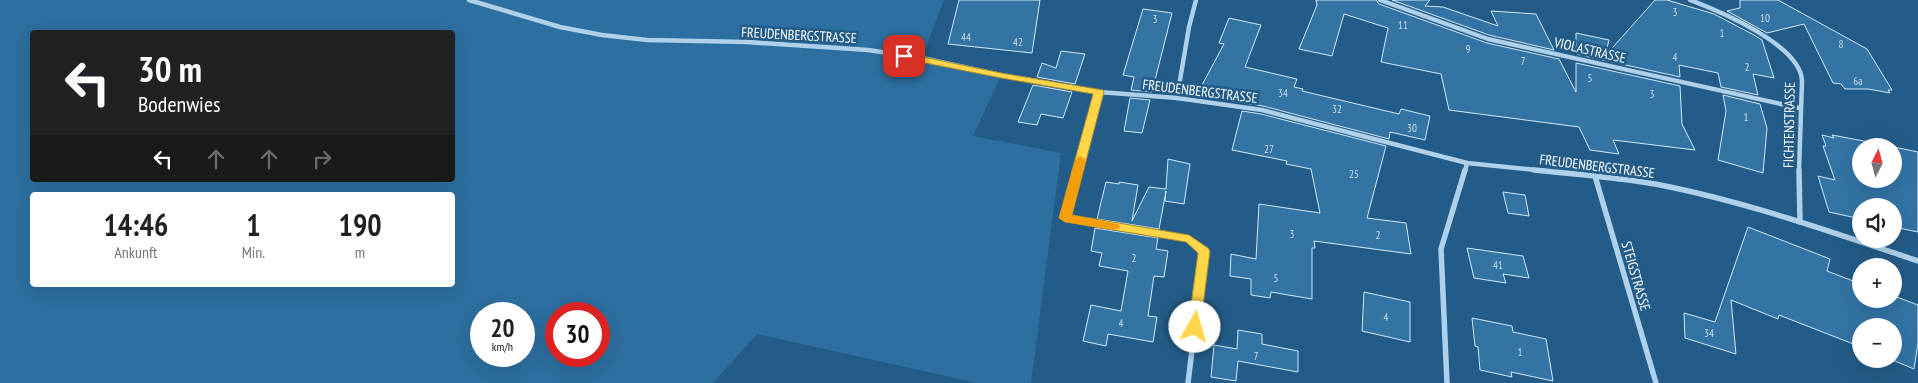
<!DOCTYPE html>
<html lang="de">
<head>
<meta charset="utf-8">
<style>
	:root { --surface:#fff; --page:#f6f6f6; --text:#202124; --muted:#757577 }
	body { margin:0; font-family:"PT Sans Narrow",sans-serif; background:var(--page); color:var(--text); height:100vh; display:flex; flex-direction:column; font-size:19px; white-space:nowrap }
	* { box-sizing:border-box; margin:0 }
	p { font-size:16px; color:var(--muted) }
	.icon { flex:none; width:28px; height:28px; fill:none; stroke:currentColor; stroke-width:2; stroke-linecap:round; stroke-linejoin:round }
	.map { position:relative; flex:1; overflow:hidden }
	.side { position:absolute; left:30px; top:192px; width:425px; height:95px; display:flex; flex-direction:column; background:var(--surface); border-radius:5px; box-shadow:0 5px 20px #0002 }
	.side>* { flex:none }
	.hud { position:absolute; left:30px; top:30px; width:425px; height:152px; border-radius:5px; box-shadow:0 5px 20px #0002; background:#202124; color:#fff; overflow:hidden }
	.needle { width:32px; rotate:6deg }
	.controls { position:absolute; left:1852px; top:138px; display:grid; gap:10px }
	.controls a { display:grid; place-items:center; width:50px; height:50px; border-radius:50%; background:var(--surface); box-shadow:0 5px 20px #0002; font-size:25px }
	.speed { position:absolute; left:470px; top:302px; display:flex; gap:10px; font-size:25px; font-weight:700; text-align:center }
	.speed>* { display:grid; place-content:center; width:65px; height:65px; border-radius:50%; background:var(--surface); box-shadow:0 5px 20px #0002; line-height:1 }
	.speed small { font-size:12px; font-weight:400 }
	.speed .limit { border:8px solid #d22; background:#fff; color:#111 }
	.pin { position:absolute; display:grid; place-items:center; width:42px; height:42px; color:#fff; margin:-21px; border-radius:10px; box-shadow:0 2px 8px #0006 }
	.me { position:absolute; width:55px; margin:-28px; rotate:7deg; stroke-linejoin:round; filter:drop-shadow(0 0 4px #0008) }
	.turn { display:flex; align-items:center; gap:18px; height:105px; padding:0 25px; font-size:22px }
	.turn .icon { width:65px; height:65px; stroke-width:2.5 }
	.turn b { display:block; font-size:35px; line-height:42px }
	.lanes { display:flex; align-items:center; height:48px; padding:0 25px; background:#0003; justify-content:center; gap:25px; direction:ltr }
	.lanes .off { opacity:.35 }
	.eta { display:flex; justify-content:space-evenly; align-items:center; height:85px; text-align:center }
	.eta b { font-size:30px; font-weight:800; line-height:35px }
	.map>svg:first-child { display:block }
	.green { fill:#2d6fa0; fill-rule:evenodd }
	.building { fill:#3374a5; stroke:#d2e8f7 }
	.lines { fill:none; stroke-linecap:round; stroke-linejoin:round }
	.minor-far1 { stroke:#aed0ea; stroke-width:4.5 }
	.minor { stroke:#aed0ea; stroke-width:5.5 }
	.route { fill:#ffd54a; stroke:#a68a30 }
	.slow { fill:#f59e0b }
	.labels { text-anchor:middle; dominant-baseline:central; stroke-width:5; stroke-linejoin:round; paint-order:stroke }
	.number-label { font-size:11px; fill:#ccdce8 }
	.street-label { font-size:14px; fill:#fff; stroke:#235c88 }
</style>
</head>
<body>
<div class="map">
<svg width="1918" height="383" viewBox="0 0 1918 383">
	<rect width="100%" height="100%" fill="#235c88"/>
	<!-- green -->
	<path class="green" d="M0,0H944L922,58L1001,75L973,136L1061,153L1031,383H977L757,334L713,383H0ZM32,32H452V180H32ZM32,195H452V285H32ZM481,314H524V356H481ZM556,314H599V356H556Z"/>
	<!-- building -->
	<g class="building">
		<polygon points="959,0 1040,0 1032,53 948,44"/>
		<polygon points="1316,0 1376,0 1379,4 1487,43 1559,59 1576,92 1576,63 1680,86 1682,124 1695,150 1613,140 1619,154 1590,150 1579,127 1449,110 1441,74 1381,62 1388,28 1344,14 1332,56 1299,49 1317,5"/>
		<polygon points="1392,0 1430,0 1425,6 1443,7 1498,26 1491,11 1536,14 1554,50 1489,35"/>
		<polygon points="1655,0 1667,0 1714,14 1754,35 1762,40 1774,78 1753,74 1758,95 1721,87 1718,73 1679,65 1680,77 1576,54 1576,33 1609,40 1605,56"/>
		<polygon points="1740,0 1778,0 1867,49 1892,90 1888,90 1890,93 1868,89 1845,89 1841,84 1833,83 1804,24 1767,33 1727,11 1740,8"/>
		<polygon points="1143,9 1172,13 1152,92 1131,90 1134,77 1123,75"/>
		<polygon points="1229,18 1261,25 1245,67 1297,79 1294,87 1303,89 1302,91 1399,114 1401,109 1430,116 1425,140 1390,132 1389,139 1263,106 1244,103 1245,96 1202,85 1224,44 1219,43"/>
		<polygon points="1061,51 1085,54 1075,84 1037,77 1042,63 1056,68"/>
		<polygon points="1033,85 1072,92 1063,118 1041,114 1037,125 1018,122"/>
		<polygon points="1723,95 1760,104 1767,128 1763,173 1718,160 1726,111"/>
		<polygon points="1130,98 1150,100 1142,133 1124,131"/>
		<polygon points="1242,111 1261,114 1386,146 1367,218 1406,223 1411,254 1314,241 1315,248 1312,248 1312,299 1271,292 1270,298 1251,295 1251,279 1230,276 1231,254 1256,259 1259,204 1320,213 1311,169 1286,164 1287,161 1232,150"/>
		<polygon points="1822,135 1834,138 1832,135 1890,146 1861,146 1861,179 1894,179 1894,147 1918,152 1918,232 1894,227 1894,206 1861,206 1861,219 1829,212 1818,176 1835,180 1823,146 1826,146"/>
		<polygon points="1168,159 1190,164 1184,204 1165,201 1166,191 1159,229 1097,219 1106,182 1119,184 1119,182 1138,185 1132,221 1149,187 1166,189"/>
		<polygon points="1503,192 1525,195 1529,216 1508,213"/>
		<polygon points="1748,227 1830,259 1827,271 1861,284 1861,299 1894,299 1894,296 1918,305 1918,343 1914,369 1890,359 1894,359 1894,326 1861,326 1861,347 1779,315 1778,319 1731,300 1736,354 1685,338 1684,313 1715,322"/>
		<polygon points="1095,228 1158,238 1156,249 1168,251 1164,277 1154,276 1148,316 1157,317 1153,342 1108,334 1106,346 1083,341 1091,305 1121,311 1128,271 1099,266 1102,253 1091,251"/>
		<polygon points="1467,248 1523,256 1529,278 1503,274 1506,283 1474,278"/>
		<polygon points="1364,292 1410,302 1410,342 1362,331"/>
		<polygon points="1472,318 1512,326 1513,332 1546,339 1553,381 1511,372 1512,377 1480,370 1478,347 1475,346"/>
		<polygon points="1238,330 1262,334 1262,344 1298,351 1298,372 1238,361 1236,381 1211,377 1214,345 1237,349"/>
	</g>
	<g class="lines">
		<!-- minor-far1 -->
		<g class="minor-far1">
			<polyline points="469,0 560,27 602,35 647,40 747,42 868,50 922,58 1001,75 1099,92 1177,98 1262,110 1467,163 1546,171"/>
			<polyline points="1380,0 1488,39 1799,108"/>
			<path d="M1690,0C1719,11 1801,45 1802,81L1799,171"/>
			<polyline points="1177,98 1189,27 1196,0"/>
			<polyline points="1078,171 1099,92"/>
			<polyline points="1465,171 1467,163"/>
		</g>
		<!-- minor -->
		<g class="minor">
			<polyline points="1078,170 1065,218 1189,239 1204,251 1188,383"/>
			<path d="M1534,170C1574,174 1615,177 1655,184C1744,201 1832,232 1918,261"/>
			<polyline points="1799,170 1800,222"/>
			<polyline points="1595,176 1656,383"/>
			<polyline points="1447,383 1441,249 1465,170"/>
		</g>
	</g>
	<!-- route -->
	<polygon class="route" points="904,53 1001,73 1103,90 1104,92 1072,215 1189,235 1208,248 1210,251 1200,330 1190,330 1188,327 1198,253 1186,242 1065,222 1059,218 1093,94 1001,78 900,58 900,54"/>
	<!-- slow -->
	<polygon class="slow" points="1080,156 1086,160 1072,215 1118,224 1120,227 1118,229 1114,230 1065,222 1059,218 1075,160"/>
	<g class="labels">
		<!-- number labels -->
		<g class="number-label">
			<text x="1675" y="12">3</text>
			<text x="1765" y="18">10</text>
			<text x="1155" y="19">3</text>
			<text x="1403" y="25">11</text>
			<text x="1722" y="33">1</text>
			<text x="966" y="37">44</text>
			<text x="1018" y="42">42</text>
			<text x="1841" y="44">8</text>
			<text x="1468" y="49">9</text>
			<text x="1675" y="57">4</text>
			<text x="1523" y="61">7</text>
			<text x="1747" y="67">2</text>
			<text x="1590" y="78">5</text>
			<text x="1858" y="81">6a</text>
			<text x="1283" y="93">34</text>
			<text x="1652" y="94">3</text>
			<text x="1337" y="109">32</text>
			<text x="1746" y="117">1</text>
			<text x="1412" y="128">30</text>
			<text x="1269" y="149">27</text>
			<text x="1354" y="174">25</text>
			<text x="1292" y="234">3</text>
			<text x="1378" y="235">2</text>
			<text x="1134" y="258">2</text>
			<text x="1498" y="265">41</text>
			<text x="1276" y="278">5</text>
			<text x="1386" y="317">4</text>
			<text x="1121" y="323">4</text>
			<text x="1709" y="333">34</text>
			<text x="1520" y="352">1</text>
			<text x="1256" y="356">7</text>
		</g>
		<!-- street labels -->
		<g class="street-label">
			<text transform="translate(799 35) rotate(3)">FREUDENBERGSTRASSE</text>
			<text transform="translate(1590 50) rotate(13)">VIOLASTRASSE</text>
			<text transform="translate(1200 91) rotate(7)">FREUDENBERGSTRASSE</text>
			<text transform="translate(1789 125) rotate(-89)">FICHTENSTRASSE</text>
			<text transform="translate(1597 166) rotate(7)">FREUDENBERGSTRASSE</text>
			<text transform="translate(1636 276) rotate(74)">STEIGSTRASSE</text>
		</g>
	</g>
</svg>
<div class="controls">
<a><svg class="needle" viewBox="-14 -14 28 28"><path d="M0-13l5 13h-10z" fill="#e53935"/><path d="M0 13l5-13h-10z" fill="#757577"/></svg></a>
<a><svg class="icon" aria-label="sound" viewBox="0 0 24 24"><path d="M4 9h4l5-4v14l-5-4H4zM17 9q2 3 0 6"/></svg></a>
<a>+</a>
<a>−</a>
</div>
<div class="speed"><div>20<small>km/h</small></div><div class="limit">30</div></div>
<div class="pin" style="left:904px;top:56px;background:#d93025"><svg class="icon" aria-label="arrive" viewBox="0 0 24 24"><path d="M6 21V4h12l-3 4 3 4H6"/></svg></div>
<svg class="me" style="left:1195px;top:327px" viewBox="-20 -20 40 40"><circle r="19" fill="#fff"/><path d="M0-13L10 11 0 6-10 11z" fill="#ffd54a"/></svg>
<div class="hud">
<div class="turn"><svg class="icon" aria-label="left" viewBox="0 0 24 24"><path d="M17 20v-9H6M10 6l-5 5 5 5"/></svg><div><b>30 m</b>Bodenwies</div></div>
<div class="lanes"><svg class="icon" aria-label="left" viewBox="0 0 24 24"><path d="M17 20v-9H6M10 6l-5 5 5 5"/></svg><svg class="icon off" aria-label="ahead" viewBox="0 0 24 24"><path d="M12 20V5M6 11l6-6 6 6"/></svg><svg class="icon off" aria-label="ahead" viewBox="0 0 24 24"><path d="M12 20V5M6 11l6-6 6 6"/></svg><svg class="icon off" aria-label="right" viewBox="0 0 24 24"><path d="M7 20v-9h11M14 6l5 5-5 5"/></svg></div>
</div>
<section class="side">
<div class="eta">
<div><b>14:46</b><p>Ankunft</p></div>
<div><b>1</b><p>Min.</p></div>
<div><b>190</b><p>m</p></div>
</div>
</section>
</div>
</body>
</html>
